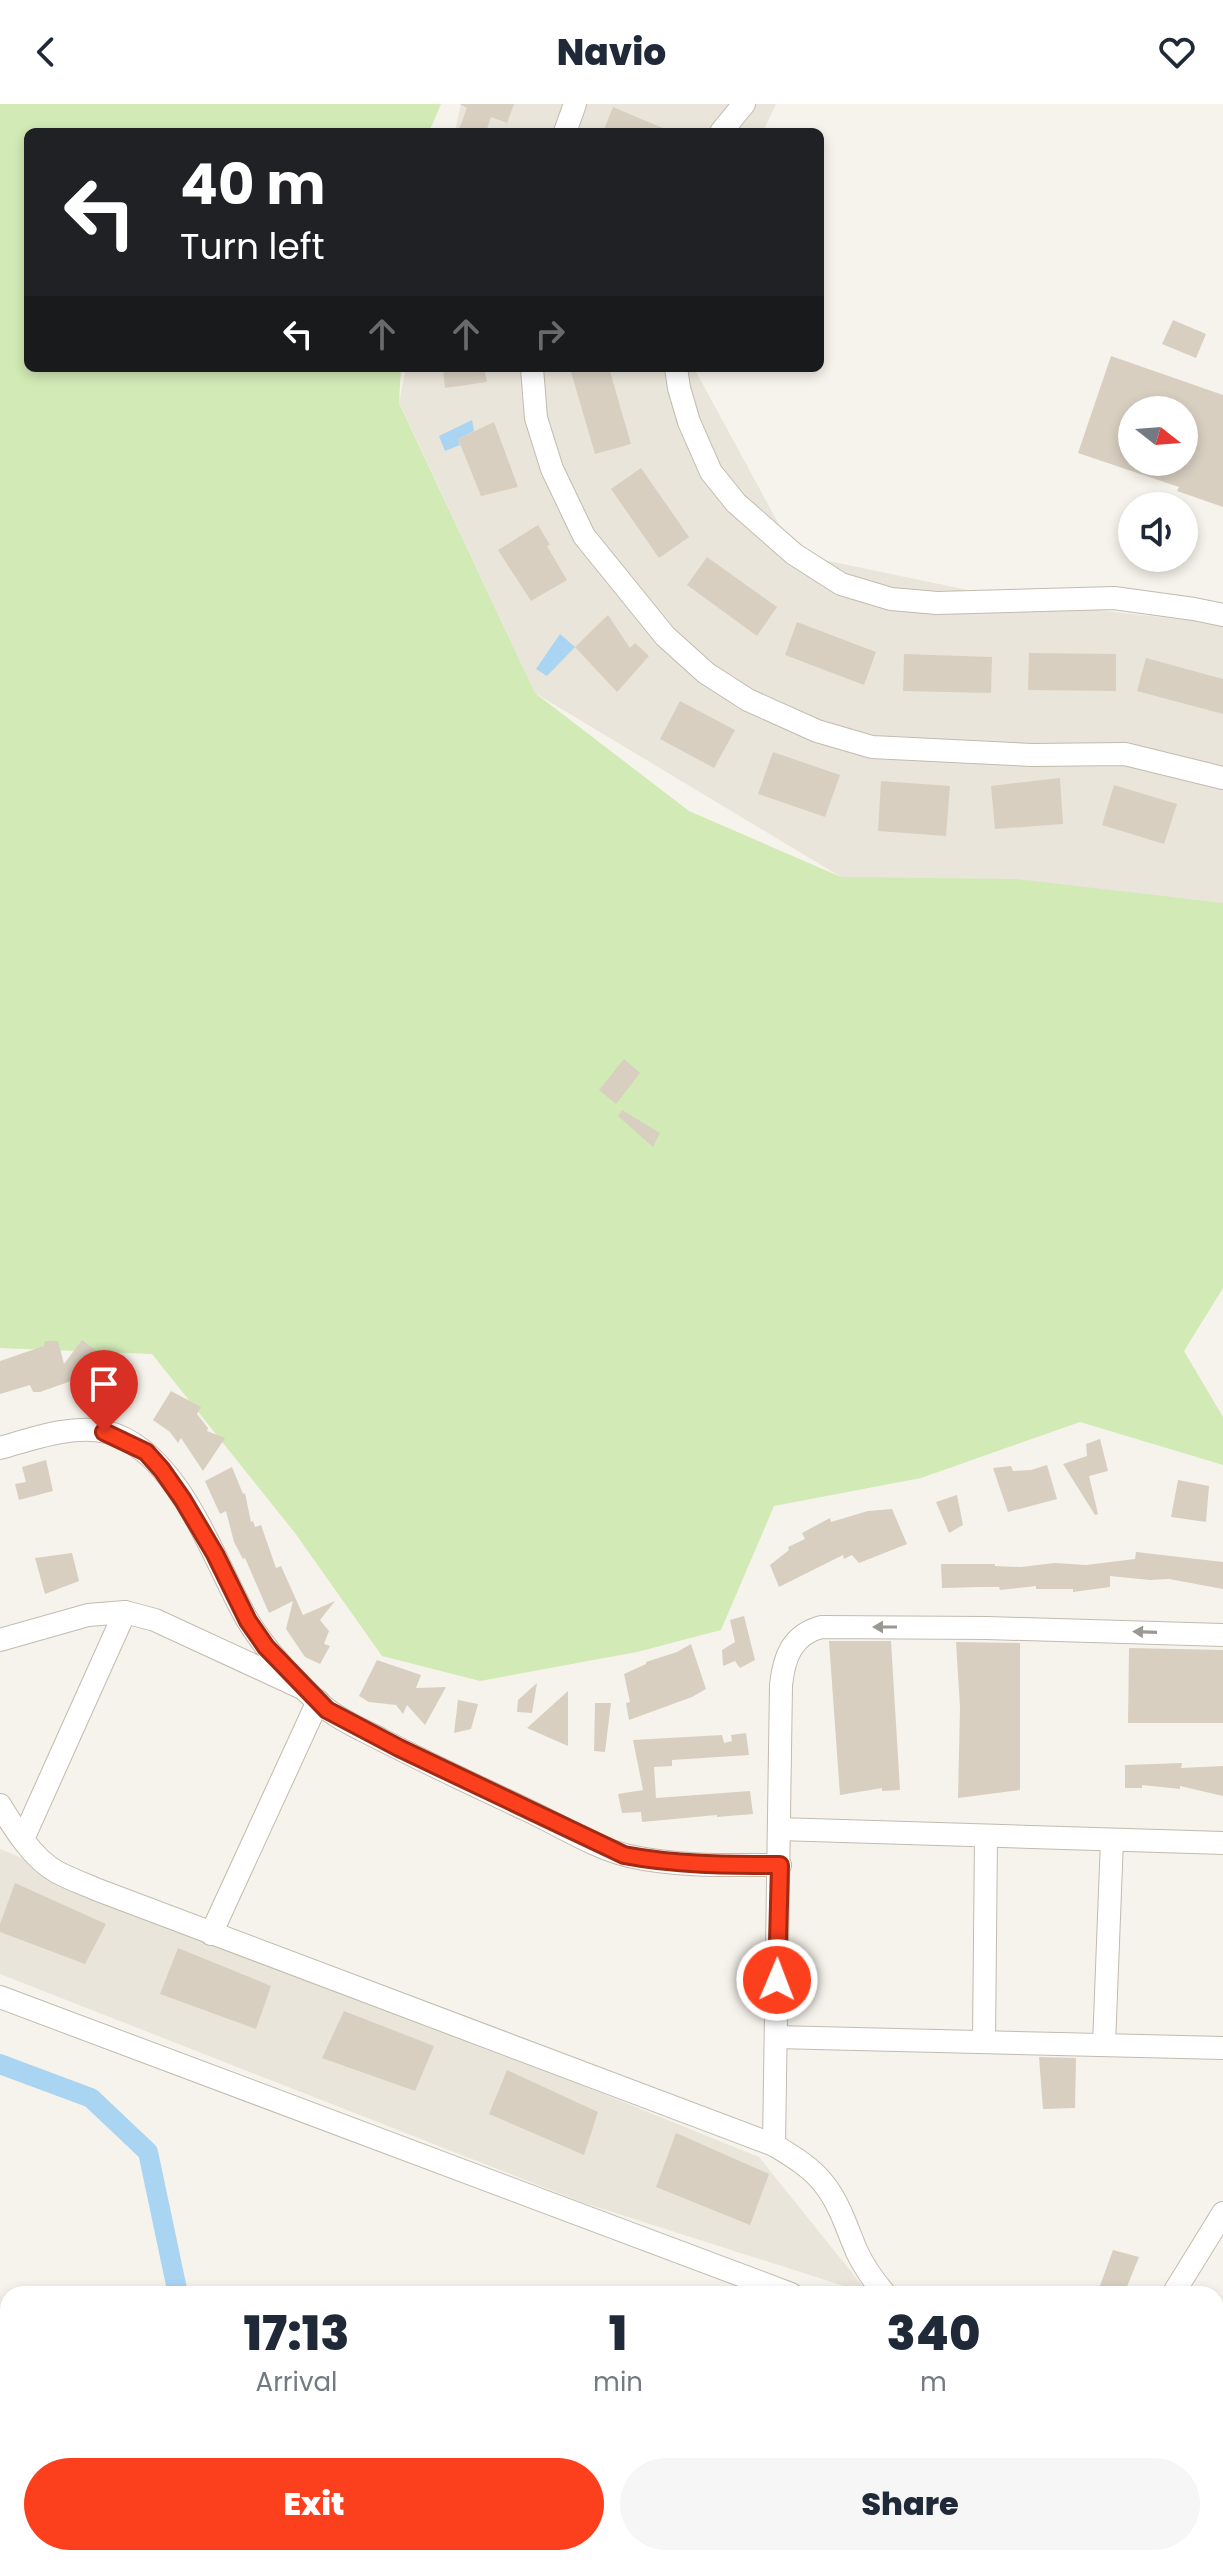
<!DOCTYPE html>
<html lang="en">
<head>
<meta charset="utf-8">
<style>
	:root { --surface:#fff; --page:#f6f6f7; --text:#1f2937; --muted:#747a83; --accent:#fc3f1d }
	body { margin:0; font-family:Poppins,sans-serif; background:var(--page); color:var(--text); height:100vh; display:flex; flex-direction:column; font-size:30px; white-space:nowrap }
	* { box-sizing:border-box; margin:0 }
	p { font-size:26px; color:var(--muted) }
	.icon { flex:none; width:44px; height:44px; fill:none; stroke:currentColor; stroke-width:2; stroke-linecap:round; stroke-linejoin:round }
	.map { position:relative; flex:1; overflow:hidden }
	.panel { position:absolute; left:0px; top:2182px; width:1224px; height:280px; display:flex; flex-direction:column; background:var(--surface); border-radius:24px 24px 0 0; box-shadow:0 4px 12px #0003 }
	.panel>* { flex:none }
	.hud { position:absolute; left:24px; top:24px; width:800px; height:244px; border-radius:12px; box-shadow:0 4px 12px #0003; background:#202124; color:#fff; overflow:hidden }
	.needle { width:52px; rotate:107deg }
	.tools { position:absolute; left:1118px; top:292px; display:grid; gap:16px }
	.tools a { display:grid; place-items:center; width:80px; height:80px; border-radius:50%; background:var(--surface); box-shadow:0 4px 12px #0003; font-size:40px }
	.pin { position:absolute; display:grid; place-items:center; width:68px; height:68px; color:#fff; margin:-82px -34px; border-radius:50% 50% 50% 0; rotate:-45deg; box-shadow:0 0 8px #0007 }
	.pin .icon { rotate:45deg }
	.me { position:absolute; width:88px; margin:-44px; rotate:1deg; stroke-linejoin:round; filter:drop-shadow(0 0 6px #0008) }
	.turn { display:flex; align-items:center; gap:28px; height:168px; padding:0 24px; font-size:36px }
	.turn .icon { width:104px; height:104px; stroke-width:2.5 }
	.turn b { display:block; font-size:56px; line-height:68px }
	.lanes { display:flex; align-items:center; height:76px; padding:0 24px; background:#0003; justify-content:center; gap:40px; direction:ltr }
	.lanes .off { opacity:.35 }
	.eta { display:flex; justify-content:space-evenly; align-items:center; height:136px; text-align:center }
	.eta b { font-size:48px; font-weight:800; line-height:56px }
	.cta { display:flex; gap:16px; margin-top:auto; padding:16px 24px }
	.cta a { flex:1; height:92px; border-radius:48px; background:var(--accent); color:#fff; font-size:32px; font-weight:800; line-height:92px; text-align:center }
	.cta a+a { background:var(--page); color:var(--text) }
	header { display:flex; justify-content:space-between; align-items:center; height:104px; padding:0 24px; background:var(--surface); font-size:36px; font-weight:800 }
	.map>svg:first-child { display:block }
	.residential { fill:#eae5da }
	.green { fill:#d2eab5 }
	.water { fill:#a9d4f2 }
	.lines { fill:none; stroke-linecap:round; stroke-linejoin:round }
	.canal { stroke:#a9d4f2; stroke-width:20 }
	.building { fill:#d8cfc1; fill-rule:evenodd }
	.street-casing { stroke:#c2bbae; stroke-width:24 }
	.secondary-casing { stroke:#d6c79b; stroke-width:34 }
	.street { stroke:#fff; stroke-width:22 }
	.secondary { stroke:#fff3cd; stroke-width:32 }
	.oneway { fill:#9c9892 }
	.route-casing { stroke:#a42913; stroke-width:20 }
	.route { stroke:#fc3f1d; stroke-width:14 }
</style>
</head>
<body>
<header><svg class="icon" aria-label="back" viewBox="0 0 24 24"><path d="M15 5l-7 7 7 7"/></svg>Navio<svg class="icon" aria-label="heart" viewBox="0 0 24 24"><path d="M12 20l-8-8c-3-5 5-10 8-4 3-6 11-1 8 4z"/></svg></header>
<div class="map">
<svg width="1223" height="2462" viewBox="0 0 1223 2462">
	<rect width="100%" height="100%" fill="#f6f3ec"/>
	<!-- residential -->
	<g class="residential">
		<polygon points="461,0 776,0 763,28 455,28"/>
		<polygon points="406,264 694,264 795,450 1025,498 1223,520 1223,799 841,773 535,589 399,298"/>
		<polygon points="0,1745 759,2053 869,2190 584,2099 0,1870"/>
	</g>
	<!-- green -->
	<polygon class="green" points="0,0 441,0 429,28 28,28 28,264 401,264 399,299 535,589 689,707 841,773 1016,775 1223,799 1223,1184 1184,1247 1223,1313 1223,1361 1080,1318 921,1374 774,1402 721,1526 637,1548 480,1577 382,1552 295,1429 152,1250 0,1244"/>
	<!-- water -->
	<g class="water">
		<polygon points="472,316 474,327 458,335 460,341 445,347 439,332"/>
		<polygon points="560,530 575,543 547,572 536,565"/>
	</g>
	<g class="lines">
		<!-- canal -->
		<g class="canal">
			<polyline points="0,1960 91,1994 148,2048 178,2190"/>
			<polyline points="1216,2401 1223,2390"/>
			<polyline points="430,2454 441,2462"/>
			<polyline points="1177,2462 1182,2454"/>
		</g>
	</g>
	<!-- building -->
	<g class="building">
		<polygon points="460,0 514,0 507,19 491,13 486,28 458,28 467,4"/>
		<polygon points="613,3 672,28 603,28"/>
		<polygon points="1173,216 1206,230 1196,254 1162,240"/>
		<path d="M1111,252L1223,291V403L1177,387L1179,383L1078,349ZM1132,306H1184V358H1132Z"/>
		<polygon points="443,264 484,264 487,278 445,284"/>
		<polygon points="584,264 609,264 631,340 595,350 571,268"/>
		<polygon points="494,318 518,383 481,392 458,335"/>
		<polygon points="641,364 689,433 659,454 611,385"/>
		<polygon points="538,421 550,441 547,442 567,476 531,497 498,446"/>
		<polygon points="707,453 777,503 757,532 687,481"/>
		<polygon points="608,511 630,544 635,539 649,552 617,588 575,543"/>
		<polygon points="797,518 876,548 864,581 785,551"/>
		<polygon points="1029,549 1116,550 1116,587 1028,586"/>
		<polygon points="904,550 992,553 991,589 903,587"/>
		<polygon points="1146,554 1223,575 1223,610 1137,587"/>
		<polygon points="680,597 735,626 714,664 660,635"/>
		<polygon points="773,648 840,671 825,713 758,690"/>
		<polygon points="1060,674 1063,720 995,725 991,682"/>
		<polygon points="881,677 950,682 946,732 878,727"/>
		<polygon points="1114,681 1177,700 1164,740 1102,721"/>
		<polygon points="624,955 640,969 616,1000 599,986"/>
		<polygon points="622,1006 660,1029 653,1043 618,1012"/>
		<polygon points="82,1236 111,1258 107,1264 113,1268 92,1296 74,1276 40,1288 33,1288 30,1281 0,1290 0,1257 44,1242 45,1237 58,1237 64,1260"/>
		<polygon points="171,1287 201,1303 197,1310 208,1324 207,1327 225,1334 203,1367 181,1334 178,1339 170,1328 153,1316"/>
		<polygon points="1100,1335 1108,1367 1089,1372 1098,1410 1095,1411 1063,1360 1087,1352 1086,1340"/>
		<polygon points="46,1356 53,1387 19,1396 15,1380 26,1378 22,1363"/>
		<polygon points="1047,1361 1057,1395 1008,1408 993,1364 1011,1362 1013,1367 1031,1366"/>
		<polygon points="232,1363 243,1390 245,1389 251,1418 253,1417 255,1423 261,1421 276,1464 281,1462 303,1511 335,1497 320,1516 329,1527 324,1540 330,1542 320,1560 305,1553 286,1525 293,1497 269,1509 245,1454 243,1455 234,1438 226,1407 220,1410 209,1386 205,1377"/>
		<polygon points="1178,1376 1209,1382 1206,1418 1171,1413"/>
		<polygon points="957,1391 963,1421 949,1429 936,1398"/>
		<polygon points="892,1405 907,1440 859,1459 852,1451 844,1455 843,1451 779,1483 770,1461 789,1446 788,1443 805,1435 802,1429 830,1414 831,1418 868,1407"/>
		<polygon points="1136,1448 1223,1458 1223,1485 1169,1475 1150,1476 1110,1472 1110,1483 1073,1488 1073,1485 1036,1485 1036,1482 1000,1486 999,1483 981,1483 942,1484 941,1460 995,1460 995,1462 1021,1463 1055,1459 1086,1461 1135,1455"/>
		<polygon points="72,1449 79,1477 45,1490 35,1454"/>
		<polygon points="744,1512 755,1556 740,1564 735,1557 723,1562 722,1546 735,1538 730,1516"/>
		<polygon points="829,1537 891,1537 900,1686 882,1687 882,1684 840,1691"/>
		<polygon points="956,1538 1020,1539 1020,1686 958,1694 960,1603"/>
		<polygon points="691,1540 706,1585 692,1593 629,1616 626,1599 630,1598 624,1570 646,1560 646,1558 677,1548"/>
		<polygon points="1129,1544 1223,1546 1223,1619 1128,1619"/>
		<polygon points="377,1556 421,1571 416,1584 446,1583 425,1621 407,1601 403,1610 396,1601 369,1598 359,1592"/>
		<polygon points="537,1579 532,1609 517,1608 518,1596"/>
		<polygon points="568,1587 568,1642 527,1624"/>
		<polygon points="458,1596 478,1600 471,1625 454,1629"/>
		<polygon points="595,1599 611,1599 605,1648 594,1647"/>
		<polygon points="746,1629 749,1651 672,1656 672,1662 654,1663 656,1694 750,1687 753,1710 717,1713 717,1711 642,1718 641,1708 622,1709 618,1690 643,1686 633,1636 722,1631 724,1639 732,1637 731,1631"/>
		<polygon points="1182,1659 1181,1664 1223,1662 1223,1692 1180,1682 1180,1685 1142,1681 1142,1684 1125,1684 1125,1661"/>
		<polygon points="15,1779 106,1820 85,1860 0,1828 0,1820"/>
		<polygon points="178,1844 271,1882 256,1925 160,1890"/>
		<polygon points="344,1907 434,1942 415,1987 322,1954"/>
		<polygon points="1039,1953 1076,1954 1075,2004 1043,2005"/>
		<polygon points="507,1966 598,2008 584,2051 489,2010"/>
		<polygon points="676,2029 769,2070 750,2121 656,2083"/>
		<polygon points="1113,2146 1139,2153 1124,2190 1097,2190"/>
	</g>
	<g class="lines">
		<defs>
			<g id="street">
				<polyline points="565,28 575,0"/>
				<polyline points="721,28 744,0"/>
				<polyline points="532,264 536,314 552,365 584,432 665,532 706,569 748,596 817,627 872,643 1032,651 1125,650 1223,674"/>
				<polyline points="676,264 679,284 689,318 711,368 736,399 794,450 841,480 891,495 937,499 1114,494 1194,505 1223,511"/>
				<path d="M0,1344C32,1335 73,1320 107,1328C180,1347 214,1459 248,1517C265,1545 299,1583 324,1603C341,1617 363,1626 382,1636C431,1661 480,1684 529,1707C561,1722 595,1744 629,1752C678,1763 729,1761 780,1761"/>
				<polyline points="0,1536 88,1511 125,1508 155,1516 300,1583"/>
				<path d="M0,1701C14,1724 33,1755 57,1768C70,1775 84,1780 98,1786L774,2041C792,2052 811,2063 824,2080C840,2100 847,2125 857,2148C864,2163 874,2177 885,2190"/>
				<polyline points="779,1725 1223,1739"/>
				<polyline points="23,1735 125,1508"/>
				<polyline points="211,1830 318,1597"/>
				<polyline points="0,1893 791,2190"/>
				<polyline points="776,1933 1223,1944"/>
				<polyline points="984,1938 986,1732"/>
				<polyline points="1104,1941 1112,1736"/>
				<path d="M774,2041L781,1581C784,1553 792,1531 821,1523L987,1524L1223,1531"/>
				<polyline points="1173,2190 1223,2109"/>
			</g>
			<g id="secondary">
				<polyline points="1216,2319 1223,2308"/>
				<polyline points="1125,2462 1130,2454"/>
			</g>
		</defs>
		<!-- street casing -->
		<use href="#street" class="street-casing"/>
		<!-- secondary casing -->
		<use href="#secondary" class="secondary-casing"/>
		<!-- street -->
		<use href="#street" class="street"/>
		<!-- secondary -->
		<use href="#secondary" class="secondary"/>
	</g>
	<!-- one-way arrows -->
	<defs><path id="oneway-solid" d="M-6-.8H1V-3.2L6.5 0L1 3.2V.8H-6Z" transform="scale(2)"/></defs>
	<g class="oneway">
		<use href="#oneway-solid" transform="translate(885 1523) rotate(-180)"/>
		<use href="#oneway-solid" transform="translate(1145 1528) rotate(-178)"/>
	</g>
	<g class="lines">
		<defs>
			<path id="route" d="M104,1328L146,1348L162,1366L183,1396L215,1450L248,1517L266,1543L327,1606L399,1644L624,1751C675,1761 727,1761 780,1761L777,1876"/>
		</defs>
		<!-- route casing -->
		<use href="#route" class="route-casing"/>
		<!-- route -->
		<use href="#route" class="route"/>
	</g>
</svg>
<div class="tools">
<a><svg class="needle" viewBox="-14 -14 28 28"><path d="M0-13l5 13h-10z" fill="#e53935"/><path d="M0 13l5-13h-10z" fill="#747a83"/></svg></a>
<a><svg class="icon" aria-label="sound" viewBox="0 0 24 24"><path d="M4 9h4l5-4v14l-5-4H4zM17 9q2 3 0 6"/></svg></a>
</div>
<div class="pin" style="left:104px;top:1328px;background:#d93025"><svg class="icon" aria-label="arrive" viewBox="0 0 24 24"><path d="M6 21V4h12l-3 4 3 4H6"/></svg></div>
<svg class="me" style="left:777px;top:1876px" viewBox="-20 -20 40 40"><circle r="17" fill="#fc3f1d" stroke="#fff" stroke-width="3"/><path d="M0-11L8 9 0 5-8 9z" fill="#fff"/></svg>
<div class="hud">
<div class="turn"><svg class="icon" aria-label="left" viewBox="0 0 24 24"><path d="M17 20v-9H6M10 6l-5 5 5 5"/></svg><div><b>40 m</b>Turn left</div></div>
<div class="lanes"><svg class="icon" aria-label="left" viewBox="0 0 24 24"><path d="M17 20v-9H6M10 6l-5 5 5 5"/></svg><svg class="icon off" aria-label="ahead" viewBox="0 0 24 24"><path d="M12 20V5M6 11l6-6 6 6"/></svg><svg class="icon off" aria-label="ahead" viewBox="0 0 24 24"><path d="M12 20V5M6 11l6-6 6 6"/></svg><svg class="icon off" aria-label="right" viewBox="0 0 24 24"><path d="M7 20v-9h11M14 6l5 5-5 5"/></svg></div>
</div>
<section class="panel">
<div class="eta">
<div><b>17:13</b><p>Arrival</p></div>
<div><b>1</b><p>min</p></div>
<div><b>340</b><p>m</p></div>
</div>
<div class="cta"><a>Exit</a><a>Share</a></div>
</section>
</div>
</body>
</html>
